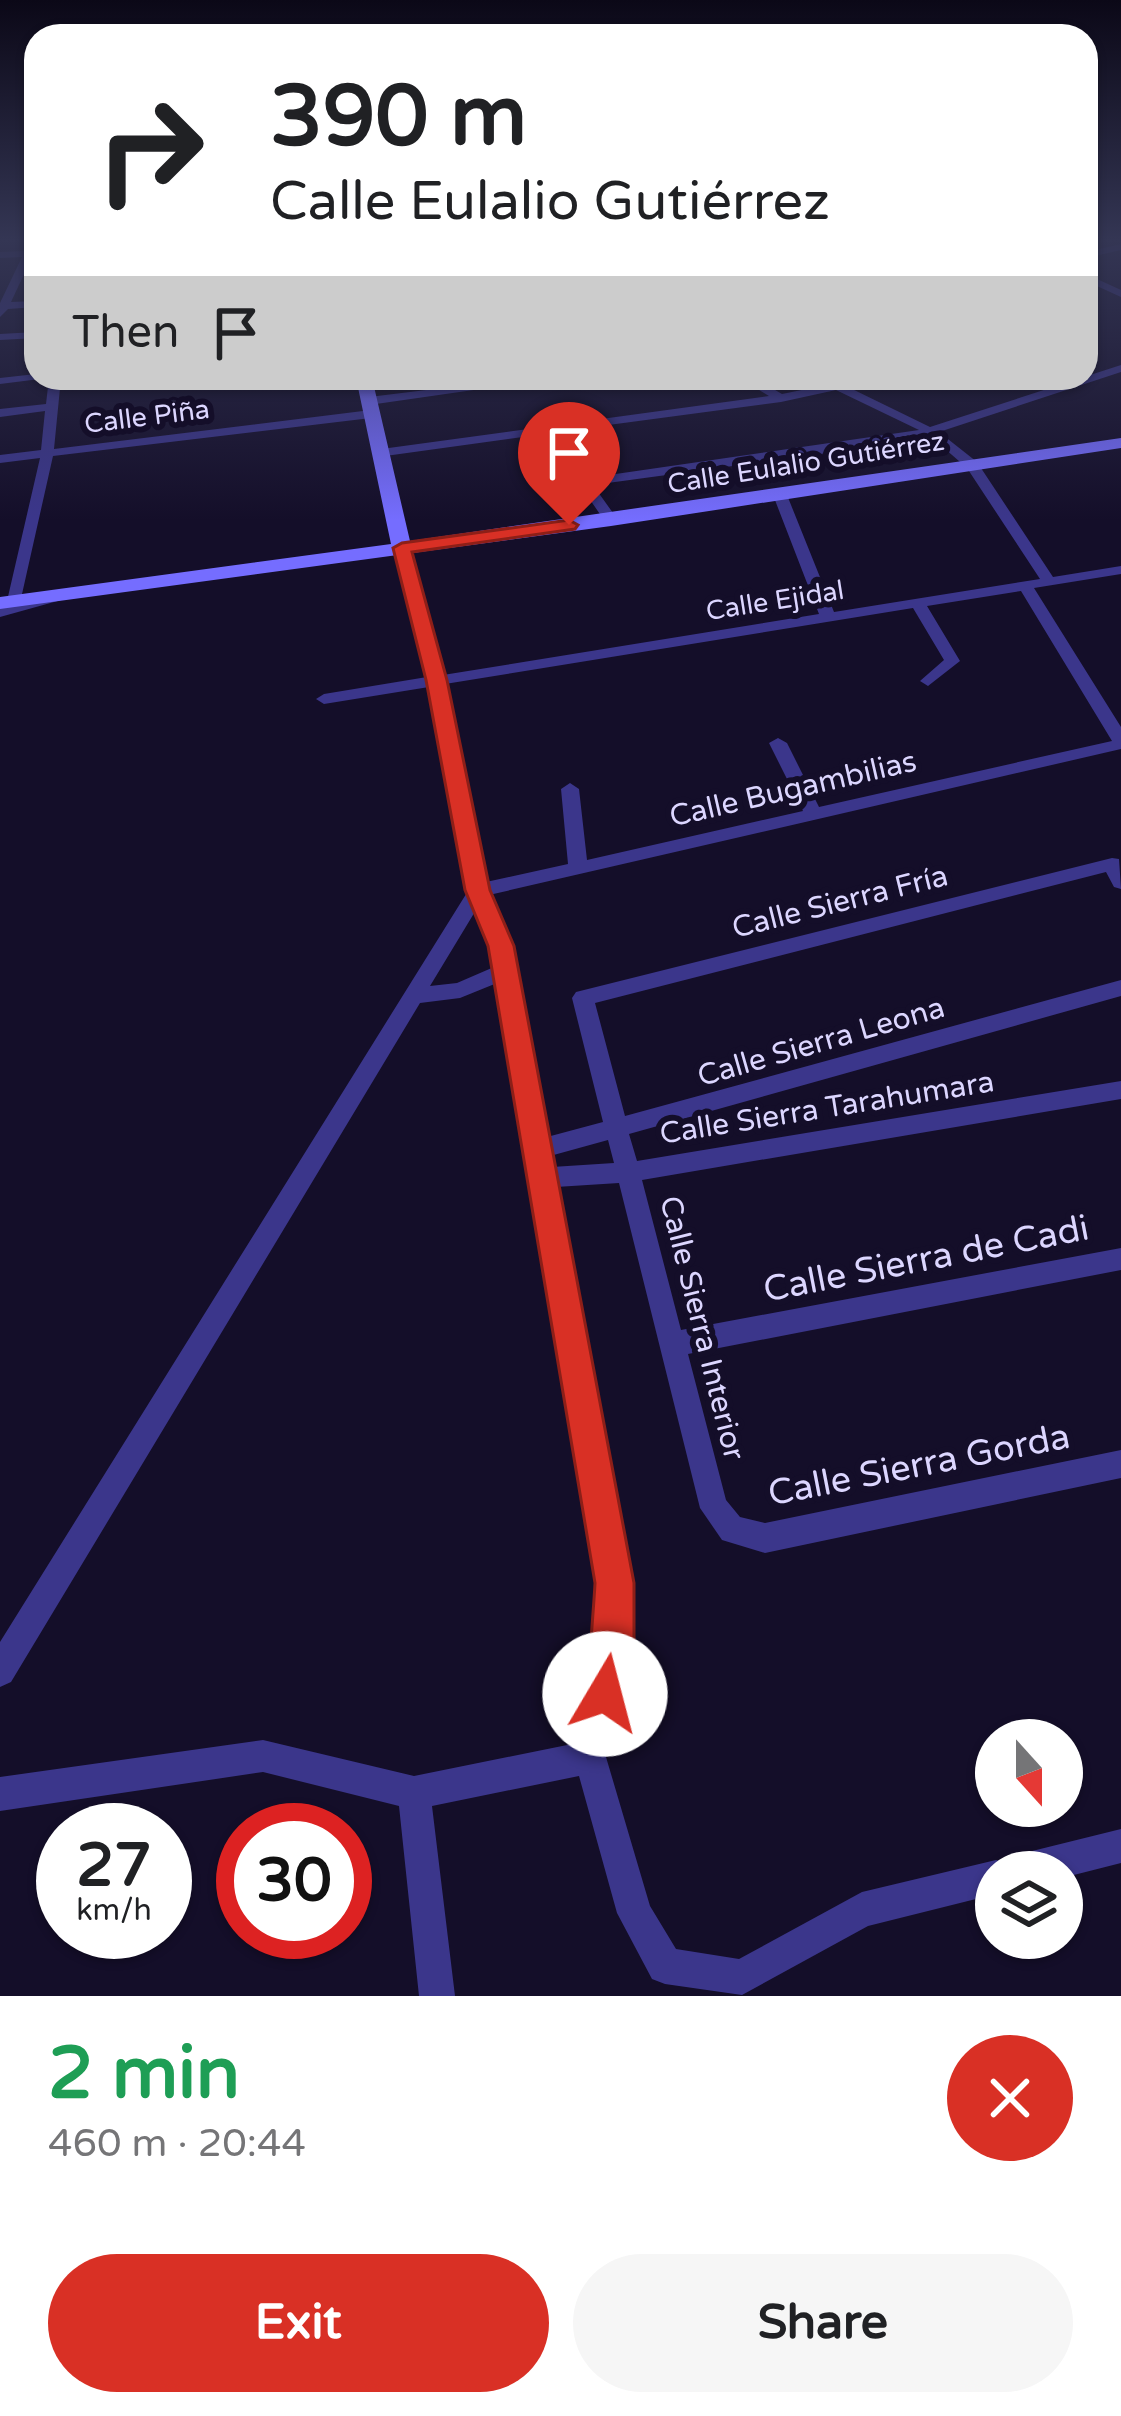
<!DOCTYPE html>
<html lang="en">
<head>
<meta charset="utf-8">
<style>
	:root { --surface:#fff; --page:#f6f6f6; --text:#202124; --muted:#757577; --accent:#d93025 }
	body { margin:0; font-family:"Varela Round",sans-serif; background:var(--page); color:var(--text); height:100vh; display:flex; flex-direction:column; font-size:45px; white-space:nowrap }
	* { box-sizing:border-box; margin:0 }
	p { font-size:39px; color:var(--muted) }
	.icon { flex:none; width:66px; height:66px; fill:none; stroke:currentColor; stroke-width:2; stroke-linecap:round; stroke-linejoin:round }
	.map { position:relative; height:1996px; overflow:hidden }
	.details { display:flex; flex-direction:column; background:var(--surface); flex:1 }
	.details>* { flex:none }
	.top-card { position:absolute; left:24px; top:24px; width:1074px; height:366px; border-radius:36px; box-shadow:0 3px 9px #0004; background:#fff; color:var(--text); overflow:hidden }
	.needle { width:78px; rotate:159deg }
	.fabs { position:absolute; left:975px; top:1719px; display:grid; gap:24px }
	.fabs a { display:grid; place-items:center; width:108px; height:108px; border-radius:50%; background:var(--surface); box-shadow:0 3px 9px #0004; font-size:60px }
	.speed { position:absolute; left:36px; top:1803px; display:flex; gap:24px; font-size:60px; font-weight:700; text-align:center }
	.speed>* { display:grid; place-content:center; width:156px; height:156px; border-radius:50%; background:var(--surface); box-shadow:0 3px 9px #0004; line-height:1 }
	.speed small { font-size:30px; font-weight:400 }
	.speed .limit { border:18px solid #d22; background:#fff; color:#111 }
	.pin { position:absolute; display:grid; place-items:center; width:102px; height:102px; color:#fff; margin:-123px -51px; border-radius:50% 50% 50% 0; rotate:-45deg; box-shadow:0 0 12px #0007 }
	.pin .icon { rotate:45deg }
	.me { position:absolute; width:132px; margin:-66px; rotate:8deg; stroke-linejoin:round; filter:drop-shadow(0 0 9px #0008) }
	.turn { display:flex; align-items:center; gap:42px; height:252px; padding:0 48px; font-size:54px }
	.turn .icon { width:156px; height:156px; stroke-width:2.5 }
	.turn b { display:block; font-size:84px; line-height:102px }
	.then { display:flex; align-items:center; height:114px; padding:0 48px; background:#0003; gap:24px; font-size:45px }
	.round { display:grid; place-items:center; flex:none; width:126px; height:126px; border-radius:63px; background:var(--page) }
	.overview { display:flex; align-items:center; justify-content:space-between; height:204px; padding:0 48px }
	h1 { font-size:72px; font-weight:700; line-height:90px; color:#1e9e55 }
	.button { display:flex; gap:24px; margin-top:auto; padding:24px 48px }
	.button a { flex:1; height:138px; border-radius:72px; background:var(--accent); color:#fff; font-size:48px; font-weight:700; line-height:138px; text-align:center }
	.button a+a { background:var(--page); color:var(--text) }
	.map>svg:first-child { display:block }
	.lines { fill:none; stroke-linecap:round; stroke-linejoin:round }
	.street { fill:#3b368b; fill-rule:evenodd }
	.secondary { fill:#756dff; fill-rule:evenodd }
	.route { fill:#d93025; stroke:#8d1f18; stroke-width:3 }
	.labels { text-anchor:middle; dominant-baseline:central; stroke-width:12; stroke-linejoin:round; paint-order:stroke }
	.far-street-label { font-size:27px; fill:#dcd6ff; stroke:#140e29 }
	.street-label { font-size:30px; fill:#dcd6ff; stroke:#140e29 }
	.near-street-label { font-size:36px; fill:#dcd6ff; stroke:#140e29 }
</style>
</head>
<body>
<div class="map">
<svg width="1121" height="1996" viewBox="0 0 1121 1996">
	<rect width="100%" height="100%" fill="#140e29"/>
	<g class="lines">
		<!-- street -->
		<g class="street">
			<polygon points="29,242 36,242 36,257 32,257 11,302 36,301 36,307 8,309 0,317 0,303 22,257 0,258 0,252 25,251"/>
			<polygon points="1121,244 1121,250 1086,258 1086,252"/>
			<polygon points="1086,274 1121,290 1121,297 1086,281"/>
			<polygon points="36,332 36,338 0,340 0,334"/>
			<path d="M1121,365V372L939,432L977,462L1053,577L1121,566V574L1034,588L1121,727V749L489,895L511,946L547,1137L603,1122L572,998L576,992L1112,858L1119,859L1121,889L1114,887L1106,872L595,1003L625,1116L1121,980V996L629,1134L637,1161L1121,1081V1099L642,1180L681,1330L1121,1248V1270L688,1354L726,1500L740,1517L765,1523L1121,1450V1478L765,1553L722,1540L700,1508L619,1183L556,1187L629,1583V1663L606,1757L650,1906L676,1949L739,1959L862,1892L996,1860L1003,1862L1016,1855L1121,1829V1863L1062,1878V1872H996V1894L868,1926L742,1995L665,1984L652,1979L617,1913L579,1776L432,1806L455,1996H419L399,1806L263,1772L0,1811V1777L263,1740L414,1776L577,1743L597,1663L599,1583L497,983L460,998L420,1003L11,1682L0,1687V1642L468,891L429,687L324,704L316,699L324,694L427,677L395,548L397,545L409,548L443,675L819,614L773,495L780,491L787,495L834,612L1040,579L967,468L929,435L908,442L593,485L618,520L611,524L606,523L545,434L378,457L374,456V450L769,396L740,378H754L782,394L861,378H883L848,387L930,427ZM836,390L919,430L588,478L556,432L781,402ZM1021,591L1112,741L819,807L787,743L778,738L769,743L803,811L587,860L579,789L570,783L561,789L568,864L486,882L445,684L913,608L944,660L920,681L928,686L960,661L927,606ZM476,910L491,946L494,967L457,983L430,986ZM608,1140L614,1163L552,1167L550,1156Z"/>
			<polygon points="36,374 40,379 0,384 0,378"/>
			<polygon points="49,378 61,378 54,449 371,410 377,414 371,418 53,456 20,603 65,593 72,597 0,617 0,607 12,605 7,601 40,458 0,463 0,455 41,450 45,411 0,417 0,409 46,404"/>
			<polygon points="524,378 557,378 369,405 363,401 369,397"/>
		</g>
		<!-- secondary -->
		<polygon class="secondary" points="356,378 372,378 410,541 1121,438 1121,448 611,526 0,609 0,597 391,544"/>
	</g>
	<!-- sky -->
	<linearGradient id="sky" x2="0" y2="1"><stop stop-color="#0b0817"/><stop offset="0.46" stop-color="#343654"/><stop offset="1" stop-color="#343654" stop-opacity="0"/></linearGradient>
	<rect width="1121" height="521" fill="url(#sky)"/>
	<!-- route -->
	<path class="route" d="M569,520L578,525L575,529L412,552L447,680L490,890L514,946L634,1583V1663L620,1709L605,1715L591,1709C585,1694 594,1609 595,1583L488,946L465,890L426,680L393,548L402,543Z"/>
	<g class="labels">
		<!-- far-street labels -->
		<g class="far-street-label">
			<text transform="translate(147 417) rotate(-7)">Calle Piña</text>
			<text transform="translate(806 463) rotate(-9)">Calle Eulalio Gutiérrez</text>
			<text transform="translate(775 601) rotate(-9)">Calle Ejidal</text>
		</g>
		<!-- street labels -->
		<g class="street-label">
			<text transform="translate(793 789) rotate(-13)">Calle Bugambilias</text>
			<text transform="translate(840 902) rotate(-14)">Calle Sierra Fría</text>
			<text transform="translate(821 1042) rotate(-16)">Calle Sierra Leona</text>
			<text transform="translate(827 1108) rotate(-9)">Calle Sierra Tarahumara</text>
			<text transform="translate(702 1328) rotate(76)">Calle Sierra Interior</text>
		</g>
		<!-- near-street labels -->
		<g class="near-street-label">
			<text transform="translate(926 1259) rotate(-11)">Calle Sierra de Cadi</text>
			<text transform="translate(919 1465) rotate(-11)">Calle Sierra Gorda</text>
		</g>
	</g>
</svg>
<div class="fabs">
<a><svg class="needle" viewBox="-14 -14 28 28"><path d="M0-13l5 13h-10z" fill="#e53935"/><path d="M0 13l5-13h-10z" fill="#757577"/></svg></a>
<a><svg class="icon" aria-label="layers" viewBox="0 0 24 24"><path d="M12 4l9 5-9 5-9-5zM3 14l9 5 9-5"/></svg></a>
</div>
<div class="speed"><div>27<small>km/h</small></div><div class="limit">30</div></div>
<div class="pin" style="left:569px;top:525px;background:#d93025"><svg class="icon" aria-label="arrive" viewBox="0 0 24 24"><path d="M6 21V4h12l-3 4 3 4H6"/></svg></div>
<svg class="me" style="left:605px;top:1694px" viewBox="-20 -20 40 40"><circle r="19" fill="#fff"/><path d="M0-13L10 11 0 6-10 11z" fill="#d93025"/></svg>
<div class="top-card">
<div class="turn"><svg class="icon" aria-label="right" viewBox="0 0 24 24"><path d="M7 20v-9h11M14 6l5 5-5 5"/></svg><div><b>390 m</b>Calle Eulalio Gutiérrez</div></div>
<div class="then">Then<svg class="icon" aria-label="arrive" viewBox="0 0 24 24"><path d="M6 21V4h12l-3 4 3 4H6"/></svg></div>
</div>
</div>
<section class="details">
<div class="overview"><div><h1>2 min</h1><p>460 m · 20:44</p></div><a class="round" style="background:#d93025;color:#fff"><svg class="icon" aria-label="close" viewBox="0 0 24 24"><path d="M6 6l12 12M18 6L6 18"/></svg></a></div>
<div class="button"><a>Exit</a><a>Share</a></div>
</section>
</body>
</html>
